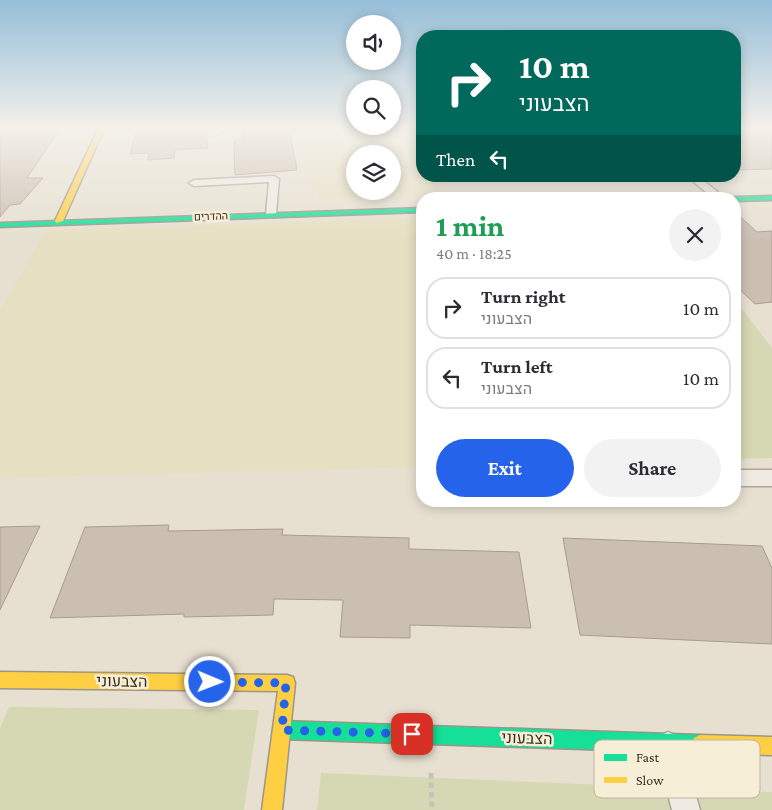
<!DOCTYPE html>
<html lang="en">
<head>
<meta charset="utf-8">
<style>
	:root { --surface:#fff; --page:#f2f2f3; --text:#2b2b33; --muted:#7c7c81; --line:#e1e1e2; --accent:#2563eb }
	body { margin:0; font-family:"Crimson Pro",Heebo,serif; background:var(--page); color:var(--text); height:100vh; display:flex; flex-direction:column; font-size:19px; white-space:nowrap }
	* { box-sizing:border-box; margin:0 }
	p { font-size:16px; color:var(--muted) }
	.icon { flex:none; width:28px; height:28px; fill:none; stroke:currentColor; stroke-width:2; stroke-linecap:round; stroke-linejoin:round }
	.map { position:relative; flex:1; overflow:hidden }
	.drawer { position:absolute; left:416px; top:192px; width:325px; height:315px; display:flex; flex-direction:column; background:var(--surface); border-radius:20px; box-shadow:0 2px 12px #0003 }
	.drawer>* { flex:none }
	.top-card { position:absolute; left:416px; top:30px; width:325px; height:152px; border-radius:20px; box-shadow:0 2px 12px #0003; background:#00695c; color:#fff; overflow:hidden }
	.controls { position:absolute; left:346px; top:15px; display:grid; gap:10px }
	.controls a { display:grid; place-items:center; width:55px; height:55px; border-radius:50%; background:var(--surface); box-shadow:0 2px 12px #0003; font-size:25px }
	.pin { position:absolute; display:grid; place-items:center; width:42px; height:42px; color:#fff; margin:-21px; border-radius:10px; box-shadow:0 2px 8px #0006 }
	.me { position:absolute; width:55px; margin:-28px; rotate:91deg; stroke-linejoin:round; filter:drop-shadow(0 0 4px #0008) }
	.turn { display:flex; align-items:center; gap:18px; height:105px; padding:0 20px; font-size:22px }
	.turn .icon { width:65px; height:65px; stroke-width:2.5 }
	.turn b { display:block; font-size:35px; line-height:42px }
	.then { display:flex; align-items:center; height:48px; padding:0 20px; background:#0003; gap:10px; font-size:19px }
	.round { display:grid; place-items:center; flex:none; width:52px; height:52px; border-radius:26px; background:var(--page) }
	.head { display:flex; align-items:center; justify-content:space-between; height:85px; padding:0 20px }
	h1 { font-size:30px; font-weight:700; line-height:38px; color:#1e9e55 }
	.cta { display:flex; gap:10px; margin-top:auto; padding:10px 20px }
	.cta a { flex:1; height:58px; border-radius:30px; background:var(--accent); color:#fff; font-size:20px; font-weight:700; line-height:58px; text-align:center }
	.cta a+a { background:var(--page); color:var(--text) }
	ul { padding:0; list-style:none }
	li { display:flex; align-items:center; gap:15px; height:62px; margin:0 10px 8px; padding:0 10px; border:2px solid var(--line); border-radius:20px }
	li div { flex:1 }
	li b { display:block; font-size:19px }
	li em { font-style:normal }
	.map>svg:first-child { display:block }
	.farmland { fill:#e6dfc2; fill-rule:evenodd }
	.green { fill:#d6d7b3 }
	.building { fill:#cbbfb2; stroke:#a89c90 }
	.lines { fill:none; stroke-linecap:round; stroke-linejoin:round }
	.lane-casing { stroke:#ada599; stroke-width:3 }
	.street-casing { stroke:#ada599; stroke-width:2 }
	.fast-casing { stroke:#9c958a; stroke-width:3 }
	.slow-casing { stroke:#9c958a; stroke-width:3 }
	.path { stroke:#c8c2b9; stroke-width:5; stroke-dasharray:5.5 4; stroke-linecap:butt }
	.lane { fill:#efebe3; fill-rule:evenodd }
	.street { fill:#efebe3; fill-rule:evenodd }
	.fast { fill:#16e098; fill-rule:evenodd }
	.slow { fill:#ffcf43; fill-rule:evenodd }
	.route { stroke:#2563eb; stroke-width:9; stroke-dasharray:0 16.2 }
	.labels { text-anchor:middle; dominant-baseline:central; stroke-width:5; stroke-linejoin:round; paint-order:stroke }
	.far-street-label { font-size:11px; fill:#3d2e20; stroke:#f7eed8 }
	.near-street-label { font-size:16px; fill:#3d2e20; stroke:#f7eed8 }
	.key { fill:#f7eed8; stroke:#bfb4a1; stroke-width:1 }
	.key-label { font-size:14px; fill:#3d2e20 }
</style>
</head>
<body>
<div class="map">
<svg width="772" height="810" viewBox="0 0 772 810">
	<rect width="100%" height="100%" fill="#e7e0d1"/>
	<!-- farmland -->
	<g class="farmland">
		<path d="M298,129H404L422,160V176H432L443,194L319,199ZM355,154H392V191H355Z"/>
		<polygon points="422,218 422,467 0,478 0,311 46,230"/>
	</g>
	<!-- green -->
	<g class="green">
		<polygon points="735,305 739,305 772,348 772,458 735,459"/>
		<polygon points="9,707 259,710 244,810 0,810 0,728"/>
		<polygon points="321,773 772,792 772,810 317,810"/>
	</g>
	<!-- building -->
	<g class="building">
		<polygon points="60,129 27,178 43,178 20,204 10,205 0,217 0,130"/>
		<polygon points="137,129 205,129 208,148 175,150 174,158 148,160 149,153 130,154"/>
		<polygon points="242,129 289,129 297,170 235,175 234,140 243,139"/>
		<polygon points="735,129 772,129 772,169 735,170"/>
		<polygon points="735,212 757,232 772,231 772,302 755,304 735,285"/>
		<polygon points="169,525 168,531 283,529 282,535 409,538 409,549 519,552 531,628 410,625 410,638 340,637 343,600 274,599 273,615 184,617 184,614 50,618 85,527"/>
		<polygon points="40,526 0,610 0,527"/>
		<polygon points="563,538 762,546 772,568 772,644 580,635"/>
	</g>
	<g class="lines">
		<defs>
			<g id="lane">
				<polygon points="274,176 279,179 276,214 271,217 266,214 269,182 194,186 189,183 194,180"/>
				<polygon points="687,176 698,176 726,199 714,199"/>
				<rect x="735" y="470" width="37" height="16"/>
				<polygon points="668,732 677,736 681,745 700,810 672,810 655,745 659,736"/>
			</g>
			<polygon id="street" points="207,129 221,129 221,133 214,137 209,136"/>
			<g id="fast">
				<polygon points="772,196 772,200 735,201 735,199 732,199 735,197"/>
				<polygon points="422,208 422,212 0,227 0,223"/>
				<polygon points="282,721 700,735 706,738 709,744 706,750 700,753 282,739 276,736 273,730 276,724"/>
			</g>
			<g id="slow">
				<polygon points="98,129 104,129 63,221 56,223 55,221"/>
				<polygon points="0,672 287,675 293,677 295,683 282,810 262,810 278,691 0,688"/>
				<polygon points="700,735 772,737 772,755 700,753 694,750 691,744 694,738"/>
			</g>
		</defs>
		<!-- lane casing -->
		<use href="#lane" class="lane-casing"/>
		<!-- street casing -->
		<use href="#street" class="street-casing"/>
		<!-- fast casing -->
		<use href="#fast" class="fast-casing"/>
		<!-- slow casing -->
		<use href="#slow" class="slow-casing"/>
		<!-- path -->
		<polyline class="path" points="431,773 432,810"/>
		<!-- lane -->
		<use href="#lane" class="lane"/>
		<!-- street -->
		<use href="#street" class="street"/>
		<!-- fast -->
		<use href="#fast" class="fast"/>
		<!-- slow -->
		<use href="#slow" class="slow"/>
	</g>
	<!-- sky -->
	<linearGradient id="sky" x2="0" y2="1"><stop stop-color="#96bed9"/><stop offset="0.53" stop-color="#f4f1ea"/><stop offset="1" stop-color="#f4f1ea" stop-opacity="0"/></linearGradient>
	<rect width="772" height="242" fill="url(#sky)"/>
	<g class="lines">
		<!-- route -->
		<polyline class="route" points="210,682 286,683 282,730 412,734"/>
	</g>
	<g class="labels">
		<!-- far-street labels -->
		<g class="far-street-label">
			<text transform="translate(211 216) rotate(-2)">ההדרים</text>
		</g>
		<!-- near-street labels -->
		<g class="near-street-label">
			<text transform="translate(122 681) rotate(1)">הצבעוני</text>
			<text transform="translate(527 738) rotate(2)">הצבעוני</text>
		</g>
	</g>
	<!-- legend -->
	<rect x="594" y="740" width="166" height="58" rx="8" class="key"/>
	<rect x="604" y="754" width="23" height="7" fill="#16e098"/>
	<rect x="604" y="777" width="23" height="6" fill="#ffcf43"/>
	<g class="key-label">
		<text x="636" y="762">Fast</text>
		<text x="636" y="785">Slow</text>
	</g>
</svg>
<div class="controls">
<a><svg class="icon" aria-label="sound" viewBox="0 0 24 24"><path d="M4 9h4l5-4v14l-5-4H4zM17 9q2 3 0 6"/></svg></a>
<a><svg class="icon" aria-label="search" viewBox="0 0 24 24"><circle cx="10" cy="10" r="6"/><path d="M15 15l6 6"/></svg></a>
<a><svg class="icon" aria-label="layers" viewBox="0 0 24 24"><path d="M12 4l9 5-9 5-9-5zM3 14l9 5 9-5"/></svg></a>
</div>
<div class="pin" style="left:412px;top:734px;background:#d93025"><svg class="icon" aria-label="arrive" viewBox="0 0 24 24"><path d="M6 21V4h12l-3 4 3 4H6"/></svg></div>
<svg class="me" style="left:210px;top:682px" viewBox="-20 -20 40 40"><circle r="17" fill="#2563eb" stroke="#fff" stroke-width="3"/><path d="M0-11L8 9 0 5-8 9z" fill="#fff"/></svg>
<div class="top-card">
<div class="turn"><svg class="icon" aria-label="right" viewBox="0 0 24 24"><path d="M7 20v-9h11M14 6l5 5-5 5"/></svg><div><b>10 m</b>הצבעוני</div></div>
<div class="then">Then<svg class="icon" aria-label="left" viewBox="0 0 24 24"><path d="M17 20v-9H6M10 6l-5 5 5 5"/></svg></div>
</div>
<section class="drawer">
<div class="head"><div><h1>1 min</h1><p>40 m · 18:25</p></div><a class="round"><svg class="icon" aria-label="close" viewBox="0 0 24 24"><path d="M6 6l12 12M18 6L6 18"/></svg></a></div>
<ul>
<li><svg class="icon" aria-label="right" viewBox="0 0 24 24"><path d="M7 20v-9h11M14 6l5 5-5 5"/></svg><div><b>Turn right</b><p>הצבעוני</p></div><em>10 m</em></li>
<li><svg class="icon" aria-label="left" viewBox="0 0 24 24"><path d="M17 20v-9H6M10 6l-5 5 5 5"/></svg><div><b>Turn left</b><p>הצבעוני</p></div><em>10 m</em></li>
</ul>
<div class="cta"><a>Exit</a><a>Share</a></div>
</section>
</div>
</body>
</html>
